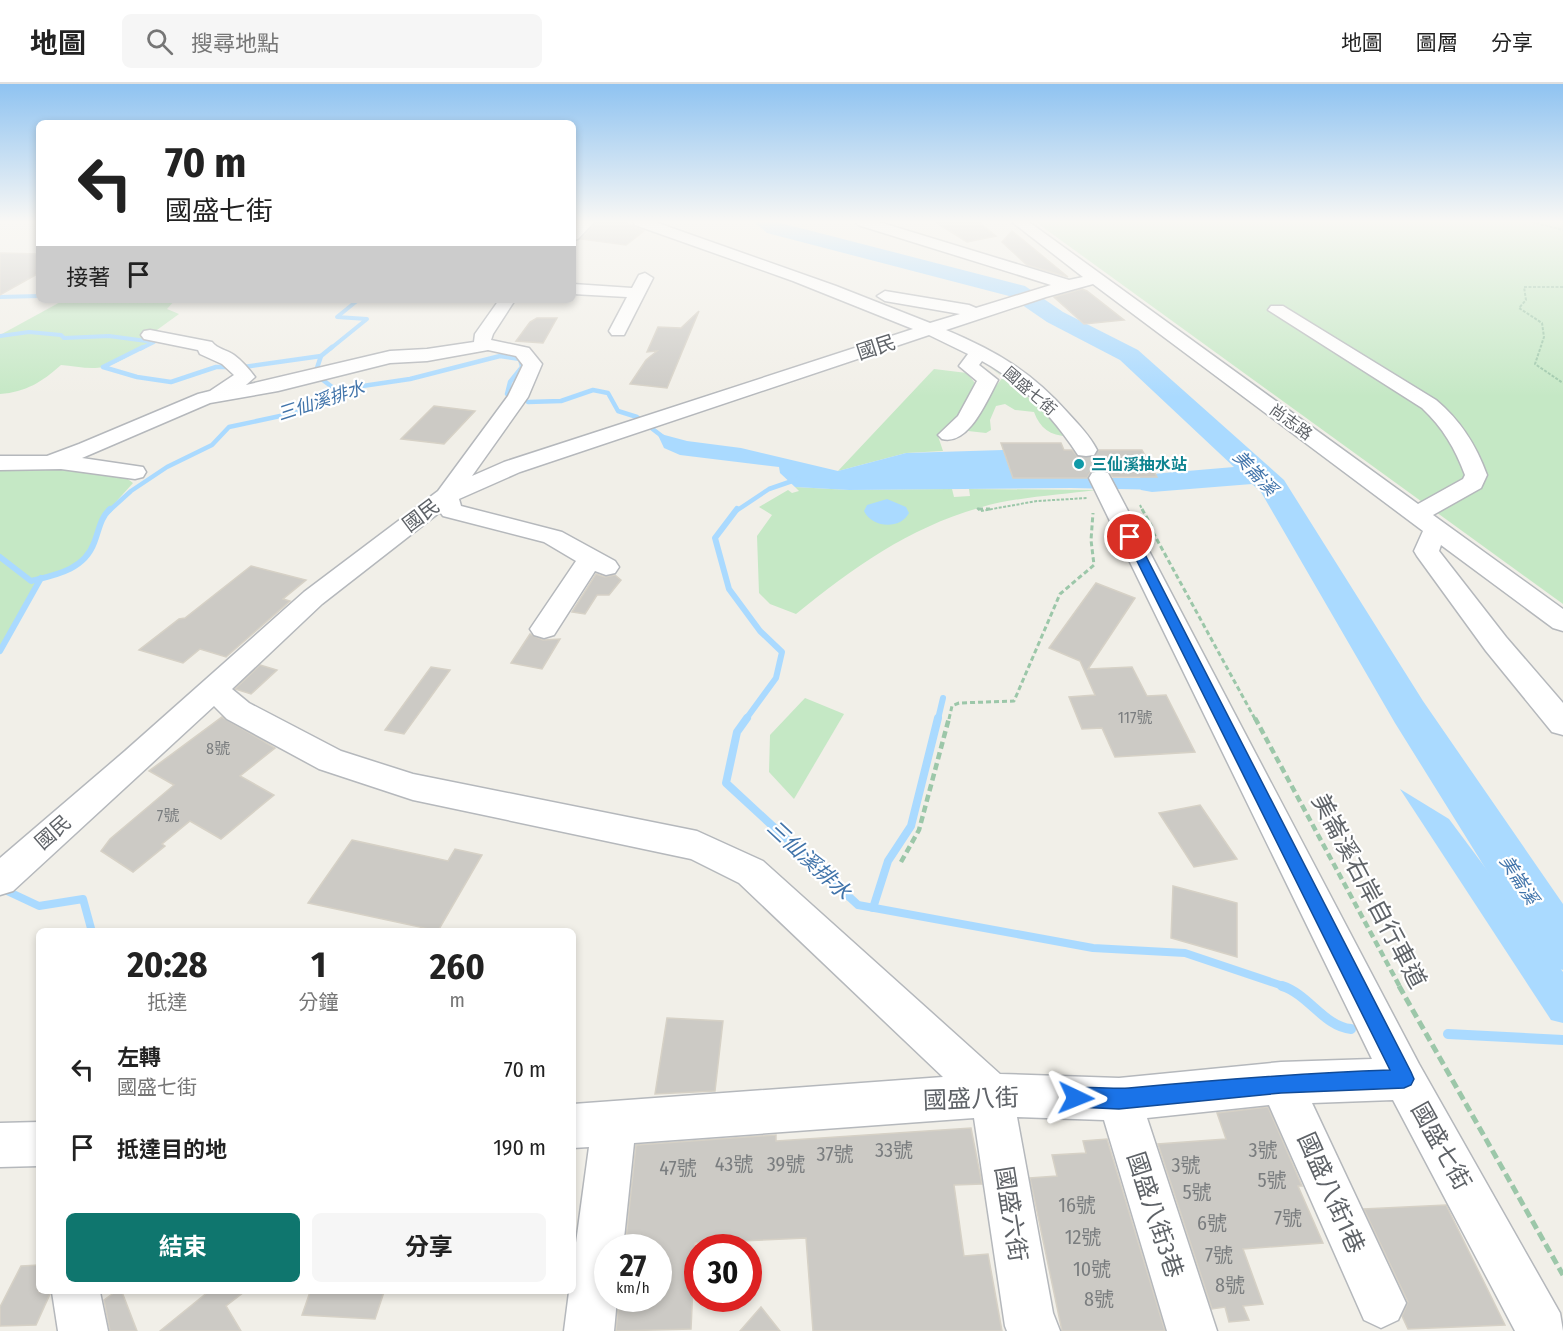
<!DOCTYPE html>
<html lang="zh-TW">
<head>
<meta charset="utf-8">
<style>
	:root { --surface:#fff; --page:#f6f6f6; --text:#222; --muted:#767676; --line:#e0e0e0; --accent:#0f766e }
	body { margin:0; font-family:"Fira Sans Condensed","Noto Sans TC",sans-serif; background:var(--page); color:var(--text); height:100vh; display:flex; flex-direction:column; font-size:22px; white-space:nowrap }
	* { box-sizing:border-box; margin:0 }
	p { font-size:20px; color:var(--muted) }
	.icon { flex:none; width:33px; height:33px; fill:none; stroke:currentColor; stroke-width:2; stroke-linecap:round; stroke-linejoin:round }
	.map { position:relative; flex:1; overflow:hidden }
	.side { position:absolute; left:36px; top:844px; width:540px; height:366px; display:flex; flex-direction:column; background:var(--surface); border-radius:9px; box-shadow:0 3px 9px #0003 }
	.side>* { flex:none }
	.top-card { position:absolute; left:36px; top:36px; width:540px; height:183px; border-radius:9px; box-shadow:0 3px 9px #0003; background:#fff; color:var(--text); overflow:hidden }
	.speed { position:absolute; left:594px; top:1150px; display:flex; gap:12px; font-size:30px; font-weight:700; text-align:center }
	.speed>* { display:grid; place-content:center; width:78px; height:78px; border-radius:50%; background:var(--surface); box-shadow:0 3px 9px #0003; line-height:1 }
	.speed small { font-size:15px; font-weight:400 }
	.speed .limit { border:9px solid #d22; background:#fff; color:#111 }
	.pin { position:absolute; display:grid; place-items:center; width:51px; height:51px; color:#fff; margin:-26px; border:3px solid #fff; border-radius:50%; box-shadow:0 2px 6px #0007 }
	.me { position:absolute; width:66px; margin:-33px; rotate:92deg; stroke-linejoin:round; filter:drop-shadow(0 0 4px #0008) }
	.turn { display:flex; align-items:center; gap:21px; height:126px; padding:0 30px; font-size:27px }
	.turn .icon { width:78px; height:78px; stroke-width:2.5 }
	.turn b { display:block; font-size:42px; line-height:51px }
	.then { display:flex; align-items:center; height:57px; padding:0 30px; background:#0003; gap:12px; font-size:22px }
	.eta { display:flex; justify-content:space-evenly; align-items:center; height:102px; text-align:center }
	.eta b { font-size:36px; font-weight:700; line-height:42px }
	.cta { display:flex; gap:12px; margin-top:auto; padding:12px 30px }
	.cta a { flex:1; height:69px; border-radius:9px; background:var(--accent); color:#fff; font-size:24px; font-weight:700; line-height:69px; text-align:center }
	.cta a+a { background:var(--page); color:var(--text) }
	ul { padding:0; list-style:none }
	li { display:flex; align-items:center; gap:18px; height:78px; padding:0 30px }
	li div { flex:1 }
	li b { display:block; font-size:22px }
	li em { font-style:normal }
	header { display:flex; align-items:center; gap:36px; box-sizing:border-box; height:84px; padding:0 30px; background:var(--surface); border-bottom:2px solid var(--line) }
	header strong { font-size:28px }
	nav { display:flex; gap:33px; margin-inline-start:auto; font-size:21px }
	.search { width:420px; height:54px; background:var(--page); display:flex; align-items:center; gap:15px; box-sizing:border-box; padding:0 21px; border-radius:9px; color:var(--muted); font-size:22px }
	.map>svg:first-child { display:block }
	.green { fill:#c5e8c5 }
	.water { fill:#aadaff }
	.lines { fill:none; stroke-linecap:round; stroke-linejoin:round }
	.stream-far4 { stroke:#aadaff; stroke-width:4 }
	.stream-far3 { stroke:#aadaff; stroke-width:4.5 }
	.stream-far2 { stroke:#aadaff; stroke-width:6 }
	.stream-far1 { stroke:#aadaff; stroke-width:8 }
	.stream { stroke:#aadaff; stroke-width:10 }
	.river { fill:#aadaff; fill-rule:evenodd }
	.building { fill:#cccac5; stroke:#d6d1c6; stroke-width:1.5 }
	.minor-tunnel { stroke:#ccccc8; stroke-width:21; stroke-dasharray:21 10; stroke-linecap:butt }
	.minor-casing { stroke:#b5b8bc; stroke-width:3 }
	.path-far3 { stroke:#9cc7a9; stroke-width:2; stroke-dasharray:3 1.5; stroke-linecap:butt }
	.path-far2 { stroke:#9cc7a9; stroke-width:3; stroke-dasharray:5 3; stroke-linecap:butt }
	.path-far1 { stroke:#9cc7a9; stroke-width:4.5; stroke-dasharray:7 4; stroke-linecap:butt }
	.path { stroke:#9cc7a9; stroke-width:5; stroke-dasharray:9 4.5; stroke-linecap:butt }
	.minor { fill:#fff; fill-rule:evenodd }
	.route { fill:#1a73e8; stroke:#114b97; stroke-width:1.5 }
	.culture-dot { fill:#0f9aa8; stroke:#fff; stroke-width:2 }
	.labels { text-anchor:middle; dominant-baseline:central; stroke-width:4.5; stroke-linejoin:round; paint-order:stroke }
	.far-street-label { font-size:16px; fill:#5f6368; stroke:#fff }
	.far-culture-label { font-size:16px; font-weight:bold; fill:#0d838f; stroke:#fff; text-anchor:start }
	.number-label { font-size:16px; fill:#7a7d7f }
	.far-water-label { font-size:18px; font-style:italic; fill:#4174aa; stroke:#fff }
	.street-label { font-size:20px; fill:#5f6368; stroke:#fff }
	.near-number-label { font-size:20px; fill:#7a7d7f }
	.water-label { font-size:21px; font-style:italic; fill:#4174aa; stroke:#fff }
	.near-street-label { font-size:24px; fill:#5f6368; stroke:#fff }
</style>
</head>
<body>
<header>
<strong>地圖</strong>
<div class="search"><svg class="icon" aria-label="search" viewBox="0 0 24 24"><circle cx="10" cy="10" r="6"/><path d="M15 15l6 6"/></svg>搜尋地點</div>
<nav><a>地圖</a><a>圖層</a><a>分享</a></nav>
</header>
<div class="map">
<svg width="1563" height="1247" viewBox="0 0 1563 1247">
	<rect width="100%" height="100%" fill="#f1efe8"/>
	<!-- green -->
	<g class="green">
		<polygon points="1036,138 1563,138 1563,520 1044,144"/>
		<path d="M64,216H175L167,225L179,230L150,251H141L154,258C138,265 120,280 103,283C91,286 74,282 61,281C42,298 26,308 0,310V251Z"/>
		<path d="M988,282C1019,302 1042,327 1068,352C1050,352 1040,344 1034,328L1015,326L1005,320L996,322L990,336L991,346L986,349L968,347L965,343L1003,293Z"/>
		<polygon points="934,285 967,289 978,303 950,342 938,352 943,367 906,369 838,387"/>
		<polygon points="57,381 121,390 133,399 104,431 93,463 70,487 41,494 0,567 0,387"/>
		<path d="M795,403L849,406L952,405L954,413L970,412L969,405L1096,406C1060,411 1016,413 982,423C910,443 854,483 796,530L770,520L759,509L757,452L772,431L759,423L788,406L792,409L799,407Z"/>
		<polygon points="805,614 844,630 794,715 769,688 770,651"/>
	</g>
	<!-- water -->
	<g class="water">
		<polygon points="657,349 687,357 741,364 838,387 906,369 1003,366 1013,394 1162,394 1165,406 1071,404 849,406 795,403 780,389 779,383 680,371 664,364"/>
		<path d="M887,415L906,423L909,429C900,446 872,444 864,427L867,421Z"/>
		<polygon points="1400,705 1449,735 1563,888 1563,939 1551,936"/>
	</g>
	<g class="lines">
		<!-- stream-far4 -->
		<g class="stream-far4">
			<polyline points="0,213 39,212"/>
			<polyline points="0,252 29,248 61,251 64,254 109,252 154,258 140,265"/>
			<polyline points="330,265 367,235 337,233 358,216"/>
		</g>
		<!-- stream-far3 -->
		<g class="stream-far3">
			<polyline points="143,263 103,283 137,293 171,298 216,283 244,283 321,272"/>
			<polyline points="332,263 321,272 315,290 340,309"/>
			<polyline points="528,318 561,317 593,306 608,309 618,327 637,333 663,353"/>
			<polyline points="109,427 131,407 167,383 212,361 229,343 294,329 349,304 410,295 500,272 520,275 522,283 510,298 507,310 512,314"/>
			<polyline points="736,427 769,405 798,395"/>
		</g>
		<!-- stream-far2 -->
		<g class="stream-far2">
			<polyline points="737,425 715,454 729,505 760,547 782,568 776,594 746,635"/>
			<path d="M0,473L31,497C55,491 84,486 94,459C99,447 100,434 110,425"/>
			<polyline points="0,567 41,494"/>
			<polyline points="938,635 943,614"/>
		</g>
		<!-- stream-far1 -->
		<g class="stream-far1">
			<polyline points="747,634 737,648 726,699 858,821 1093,864 1185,869 1286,903"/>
			<polyline points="0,799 7,807 39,822 83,815 92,848"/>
			<polyline points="873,824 888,777 911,742 938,634"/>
		</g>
		<!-- stream -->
		<g class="stream">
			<path d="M1282,902C1308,910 1325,943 1351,945"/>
			<polyline points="1448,950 1563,956"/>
		</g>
		<!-- river -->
		<polygon class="river" points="754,138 777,138 1025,202 1063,228 1138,266 1284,396 1423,617 1563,820 1563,886 1545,880 1395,639 1261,408 1252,400 1152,408 1141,406 1137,399 1141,392 1152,390 1234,383 1120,276 1047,238 1009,212 767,149"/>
	</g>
	<!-- building -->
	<g class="building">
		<polygon points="596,138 626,138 644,147 626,161 581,155"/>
		<polygon points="935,138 979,138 996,152 967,158"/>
		<polygon points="1012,147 1068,193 1027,181 1002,158"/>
		<polygon points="0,169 39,170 39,189 0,211"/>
		<polygon points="1082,205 1087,207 1124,236 1084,240 1054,213"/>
		<polygon points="699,227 667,304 630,300 646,276 657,267 647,268 658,243 681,244"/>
		<polygon points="537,234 557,234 543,259 516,257 530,238"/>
		<polygon points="434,322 475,327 444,360 401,355"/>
		<polygon points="1001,359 1061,359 1064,366 1072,366 1078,373 1086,374 1096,372 1099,366 1142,366 1157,393 1113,393 1109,387 1099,385 1091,387 1087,394 1013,394"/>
		<polygon points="251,482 306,496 283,515 290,517 226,573 200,565 183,579 139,566 179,535 185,534"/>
		<polygon points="596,490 605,493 615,491 621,496 609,511 597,511 585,530 572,528"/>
		<polygon points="1096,499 1135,514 1088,585 1132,583 1147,612 1166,611 1195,668 1115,673 1102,644 1082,645 1069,613 1095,611 1080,577 1049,564"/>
		<polygon points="530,550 543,556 560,555 542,585 511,579"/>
		<polygon points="260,581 277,586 251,610 235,605"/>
		<polygon points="431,583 450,586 404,650 385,646"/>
		<polygon points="222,633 275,664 240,692 274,711 221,755 190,737 162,760 165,762 133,788 101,767 110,755 174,701 149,687"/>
		<polygon points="1200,721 1237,775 1194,783 1159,729"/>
		<polygon points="352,756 448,777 455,765 482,771 438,847 308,819"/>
		<polygon points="1173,802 1237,819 1237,873 1171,854"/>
		<polygon points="667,934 723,937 715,1007 655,1010"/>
		<polygon points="1268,1023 1302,1102 1298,1102 1323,1159 1243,1165 1263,1220 1243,1222 1249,1236 1229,1238 1225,1223 1212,1225 1158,1060 1226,1055 1217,1029"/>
		<polygon points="971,1044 982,1100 954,1101 964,1172 988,1170 1002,1247 813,1247 806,1154 695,1159 691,1245 616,1247 619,1215 658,1215 658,1164 625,1164 636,1061 776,1051 776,1057"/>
		<polygon points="1107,1055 1165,1247 1062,1247 1030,1094 1057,1092 1052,1071 1086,1069 1083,1057"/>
		<polygon points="1446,1121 1505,1241 1408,1245 1402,1232 1408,1218 1364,1125"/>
		<polygon points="39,1181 39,1208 50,1208 50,1210 36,1241 0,1242 0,1223 21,1182"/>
		<polygon points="115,1208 122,1208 137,1247 110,1247 104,1216"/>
		<polygon points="208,1208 244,1208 226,1222 241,1247 160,1247"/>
		<polygon points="310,1208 384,1208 375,1235 302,1231"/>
		<polygon points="761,1223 780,1247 740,1247"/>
	</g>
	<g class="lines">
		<!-- minor-tunnel -->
		<polyline class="minor-tunnel" points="1086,366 1100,394"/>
		<defs>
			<g id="minor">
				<polygon points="578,138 594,138 578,155 573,156 573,144"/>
				<path d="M633,138H655L836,202L930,239L960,230L885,217L877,212L885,207L969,221L976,224L1051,201L858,141L856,138H879L1069,196L1083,193L1012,138H1029L1418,420L1463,395L1465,391C1455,364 1443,344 1422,324L1268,226L1271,222H1283L1436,316C1461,337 1476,361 1487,391L1481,404L1433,431L1563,525V547L1553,544L1441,461L1439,467L1506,553L1563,619V651L1552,648L1486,567L1417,472L1414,467L1423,447L1093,200L1046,213L946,246C996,267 1032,288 1068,329C1079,341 1090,352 1097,366L1094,371L1086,372L1078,371C1053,333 1022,299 982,277L979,281L998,296C987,316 969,362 942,355L938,351L958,332L977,297L959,282L968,270L929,251L520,388L459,415L461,422L562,448L615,477L619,483L615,489L606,491L595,487L554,551L544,554L534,551L530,545L576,477L544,458L443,432L440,428L322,520L232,605L249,619L341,667L413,690L697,747L763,777L1000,990L1119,994L1281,978L1372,975L1089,394L1092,389L1100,387L1108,389L1419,980L1560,1229L1563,1247H1515L1393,1016L1312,1019L1406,1219L1398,1236L1381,1244L1364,1236L1269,1021L1147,1034L1217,1247H1167L1104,1036L1017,1033L1053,1229L1060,1247H1007L1005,1242L974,1034L634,1059L623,1164H608V1215H617L614,1247H564L569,1208H573V1181L589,1063L573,1064V1020L943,993L739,799L691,775L413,716L319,685L227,635L214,622L13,807L0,811V774L125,667L304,508L438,407L508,312L523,281L516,272L488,266L427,277L390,279L278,307L210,319L82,374L143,383L146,388L143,393L135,395L61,385L0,386V372H47L79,360L198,310L210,307L234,291L222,280L200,270L198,266L144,255L141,251L144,247L150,246L212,258C217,265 227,266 234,271C242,277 249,285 255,293L246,301L390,267L427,265L474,258L475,250L499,216H515L493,250L491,256L529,264L542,280L528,313L472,392L504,378L913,245L793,197L635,141Z"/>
				<polygon points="645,189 653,194 624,251 612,251 609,247 627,213 573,210 573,200 632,204 639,191"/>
				<polygon points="39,1038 39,1082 0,1083 0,1039"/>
				<polygon points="52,1208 100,1208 108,1247 58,1247"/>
			</g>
		</defs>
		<!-- minor casing -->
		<use href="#minor" class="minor-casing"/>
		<!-- path-far3 -->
		<g class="path-far3">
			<polyline points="1532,138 1563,146"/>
			<polyline points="1563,203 1524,203 1526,216 1519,224 1542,239 1544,253 1535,280 1563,299"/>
			<polyline points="1140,421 1143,427"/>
			<polyline points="977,424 980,427"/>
			<polyline points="981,427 1037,417 1088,414"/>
		</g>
		<!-- path-far2 -->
		<g class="path-far2">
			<polyline points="978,425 990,425"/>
			<polyline points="1142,425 1152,443"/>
			<polyline points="1149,441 1255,635"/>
			<polyline points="949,635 952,622 959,619 1014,617 1060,510 1094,481 1091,456 1093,429"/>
		</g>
		<!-- path-far1 -->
		<g class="path-far1">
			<polyline points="1255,634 1400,903"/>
			<polyline points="901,778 919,746 949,634"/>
		</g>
		<!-- path -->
		<polyline class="path" points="1399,902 1563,1191"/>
		<!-- minor -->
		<use href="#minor" class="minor"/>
	</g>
	<!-- sky -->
	<linearGradient id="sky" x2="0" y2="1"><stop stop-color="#8fc3f1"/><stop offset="0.44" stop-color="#f9f8f5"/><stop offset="1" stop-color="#f9f8f5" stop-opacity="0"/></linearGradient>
	<rect width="1563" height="313" fill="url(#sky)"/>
	<!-- route -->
	<path class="route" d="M1126,450H1134L1136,453L1411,988L1414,995L1411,1001L1404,1004L1281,1009L1119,1025L1076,1023L1069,1021L1067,1014L1069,1007C1087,1000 1110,1006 1129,1004C1216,996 1302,989 1390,986L1125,453Z"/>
	<!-- markers -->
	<circle class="culture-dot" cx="1079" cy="380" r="6"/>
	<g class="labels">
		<!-- far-street labels -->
		<g class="far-street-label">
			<text transform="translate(1030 307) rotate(41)">國盛七街</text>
			<text transform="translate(1291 338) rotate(36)">尚志路</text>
		</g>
		<!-- far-culture labels -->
		<g class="far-culture-label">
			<text x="1091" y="380">三仙溪抽水站</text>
		</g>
		<!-- number labels -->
		<g class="number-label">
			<text x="1135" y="633">117號</text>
			<text x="218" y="664">8號</text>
			<text x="168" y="731">7號</text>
		</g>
		<!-- far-water labels -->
		<g class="far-water-label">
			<text transform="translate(321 317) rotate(-18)">三仙溪排水</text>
			<text transform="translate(1255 389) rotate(46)">美崙溪</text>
			<text transform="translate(1519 796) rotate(57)">美崙溪</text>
		</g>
		<!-- street labels -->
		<g class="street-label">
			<text transform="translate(876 263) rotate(-18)">國民</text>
			<text transform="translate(421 431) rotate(-37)">國民</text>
			<text transform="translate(53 748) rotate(-41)">國民</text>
		</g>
		<!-- near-number labels -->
		<g class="near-number-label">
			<text x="894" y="1066">33號</text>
			<text x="1263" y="1066">3號</text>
			<text x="835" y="1070">37號</text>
			<text x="734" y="1080">43號</text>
			<text x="786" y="1080">39號</text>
			<text x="1186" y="1081">3號</text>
			<text x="678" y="1084">47號</text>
			<text x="1272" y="1096">5號</text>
			<text x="1197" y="1108">5號</text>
			<text x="1077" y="1121">16號</text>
			<text x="1288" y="1134">7號</text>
			<text x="1212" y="1139">6號</text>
			<text x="1083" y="1153">12號</text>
			<text x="1219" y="1171">7號</text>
			<text x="1092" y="1185">10號</text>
			<text x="1230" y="1201">8號</text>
			<text x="1099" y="1215">8號</text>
		</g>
		<!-- water labels -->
		<g class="water-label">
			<text transform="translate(809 776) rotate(43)">三仙溪排水</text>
		</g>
		<!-- near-street labels -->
		<g class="near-street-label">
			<text transform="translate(1369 807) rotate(62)">美崙溪右岸自行車道</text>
			<text transform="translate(971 1015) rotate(-2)">國盛八街</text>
			<text transform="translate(1441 1062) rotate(61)">國盛七街</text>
			<text transform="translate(1331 1109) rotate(66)">國盛八街1巷</text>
			<text transform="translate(1011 1130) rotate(81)">國盛六街</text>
			<text transform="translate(1155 1131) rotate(72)">國盛八街3巷</text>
		</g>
	</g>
</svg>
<div class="speed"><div>27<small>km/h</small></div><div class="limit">30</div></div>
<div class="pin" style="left:1130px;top:453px;background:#d93025"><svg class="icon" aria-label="arrive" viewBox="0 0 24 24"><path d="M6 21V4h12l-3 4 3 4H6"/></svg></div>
<svg class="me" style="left:1076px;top:1014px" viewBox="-20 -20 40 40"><path d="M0-17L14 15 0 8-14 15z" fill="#1a73e8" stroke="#fff" stroke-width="4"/></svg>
<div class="top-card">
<div class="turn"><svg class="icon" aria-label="left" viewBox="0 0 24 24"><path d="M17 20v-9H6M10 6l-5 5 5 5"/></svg><div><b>70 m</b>國盛七街</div></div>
<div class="then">接著<svg class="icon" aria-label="arrive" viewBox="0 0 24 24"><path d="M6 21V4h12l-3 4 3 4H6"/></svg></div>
</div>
<section class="side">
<div class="eta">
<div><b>20:28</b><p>抵達</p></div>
<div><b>1</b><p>分鐘</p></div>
<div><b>260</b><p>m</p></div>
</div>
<ul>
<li><svg class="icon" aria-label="left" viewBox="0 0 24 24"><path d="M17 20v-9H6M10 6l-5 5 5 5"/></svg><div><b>左轉</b><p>國盛七街</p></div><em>70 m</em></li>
<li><svg class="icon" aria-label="arrive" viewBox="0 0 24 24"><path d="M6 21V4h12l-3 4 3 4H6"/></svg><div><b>抵達目的地</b></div><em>190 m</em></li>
</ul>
<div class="cta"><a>結束</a><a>分享</a></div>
</section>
</div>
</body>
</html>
